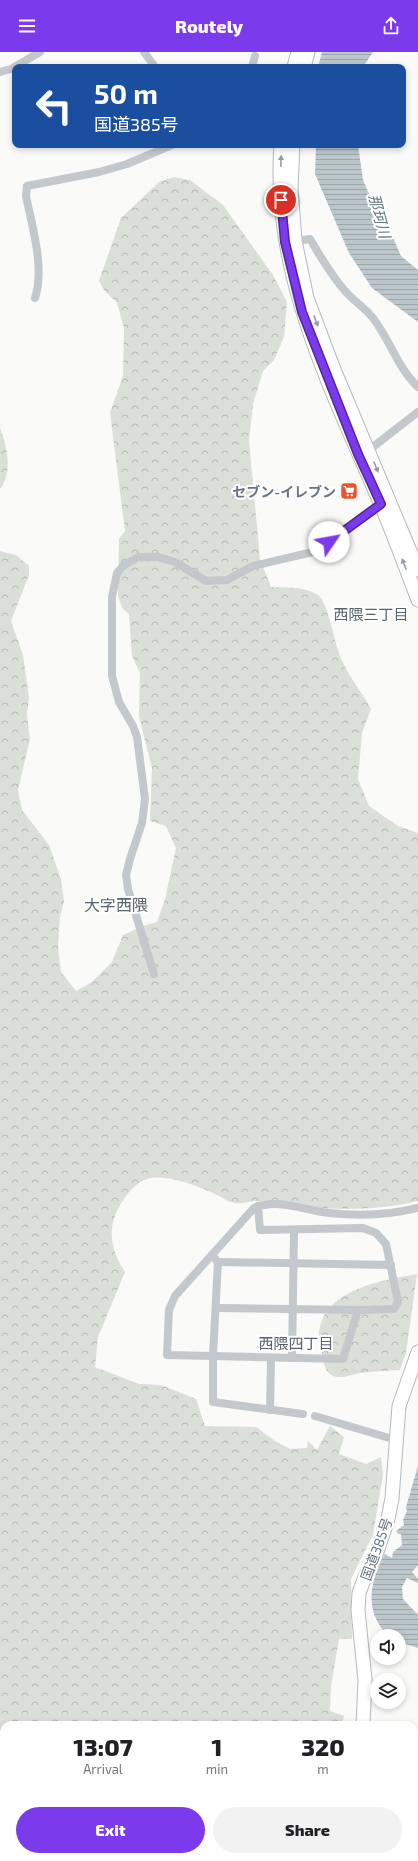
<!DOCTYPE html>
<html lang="en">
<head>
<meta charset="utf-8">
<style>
	:root { --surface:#fff; --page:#f2f2f2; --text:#202124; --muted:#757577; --accent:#7c3aed }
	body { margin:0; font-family:"Exo 2","Noto Sans JP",sans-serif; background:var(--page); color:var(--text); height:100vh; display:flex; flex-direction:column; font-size:15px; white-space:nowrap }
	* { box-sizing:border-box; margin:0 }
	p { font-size:13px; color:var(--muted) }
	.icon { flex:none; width:22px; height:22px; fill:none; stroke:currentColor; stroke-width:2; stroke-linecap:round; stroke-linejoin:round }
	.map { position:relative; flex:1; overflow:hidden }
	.sheet { position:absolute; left:0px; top:1669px; width:418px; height:140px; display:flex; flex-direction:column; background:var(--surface); border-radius:12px 12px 0 0; box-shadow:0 2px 6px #0003 }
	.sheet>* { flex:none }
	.guide { position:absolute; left:12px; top:12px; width:394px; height:84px; border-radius:8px; box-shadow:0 2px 6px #0003; background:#1a4fa0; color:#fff; overflow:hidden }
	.controls { position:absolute; left:370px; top:1577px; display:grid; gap:8px }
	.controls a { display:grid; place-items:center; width:36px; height:36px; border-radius:50%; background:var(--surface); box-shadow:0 2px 6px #0003; font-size:20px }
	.pin { position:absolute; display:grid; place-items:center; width:34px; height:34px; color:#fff; margin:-17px; border:2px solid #fff; border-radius:50%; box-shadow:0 1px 4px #0007 }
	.me { position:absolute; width:44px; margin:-22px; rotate:57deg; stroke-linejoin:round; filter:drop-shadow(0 0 3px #0008) }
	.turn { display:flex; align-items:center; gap:14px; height:84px; padding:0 16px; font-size:18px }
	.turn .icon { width:52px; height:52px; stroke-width:2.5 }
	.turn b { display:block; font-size:28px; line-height:34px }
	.eta { display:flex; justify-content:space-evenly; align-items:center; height:68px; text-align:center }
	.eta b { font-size:24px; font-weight:800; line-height:28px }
	.cta { display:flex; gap:8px; margin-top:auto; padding:8px 16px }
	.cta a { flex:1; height:46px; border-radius:24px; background:var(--accent); color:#fff; font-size:16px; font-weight:800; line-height:46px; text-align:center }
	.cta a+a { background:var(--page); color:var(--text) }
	header { display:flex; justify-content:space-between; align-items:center; height:52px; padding:0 16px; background:var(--accent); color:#fff; font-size:18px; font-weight:800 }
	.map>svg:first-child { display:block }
	.forest { fill:url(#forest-crowns) }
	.water { fill:url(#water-rules) }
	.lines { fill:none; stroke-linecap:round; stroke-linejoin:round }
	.trunk-casing { stroke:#b4b9bd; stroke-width:15 }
	.minor { stroke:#c3c8cc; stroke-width:8 }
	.trunk { stroke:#fff; stroke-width:13 }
	.oneway { fill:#939fa8 }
	.route-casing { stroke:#51269a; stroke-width:10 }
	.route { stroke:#7c3aed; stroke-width:7 }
	.labels { text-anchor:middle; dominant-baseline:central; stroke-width:4; stroke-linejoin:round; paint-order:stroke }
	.poi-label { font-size:14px; font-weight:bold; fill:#657683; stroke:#fff; text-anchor:end }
	.street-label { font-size:14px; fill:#657683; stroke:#fff }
	.water-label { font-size:15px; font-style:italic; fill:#60757c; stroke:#fff }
	.neighbourhood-label { font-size:15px; fill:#57646e; stroke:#fff }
	.quarter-label { font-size:16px; fill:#57646e; stroke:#fff }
</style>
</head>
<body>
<header><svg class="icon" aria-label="menu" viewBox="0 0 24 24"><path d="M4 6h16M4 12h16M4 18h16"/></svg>Routely<svg class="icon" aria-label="share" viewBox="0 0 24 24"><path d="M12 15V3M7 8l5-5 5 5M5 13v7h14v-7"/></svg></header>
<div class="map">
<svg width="418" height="1809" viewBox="0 0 418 1809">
	<defs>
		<pattern id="forest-crowns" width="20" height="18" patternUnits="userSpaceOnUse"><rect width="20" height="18" fill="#dadfd7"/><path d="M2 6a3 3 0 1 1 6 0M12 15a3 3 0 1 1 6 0" fill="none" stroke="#b4b9b4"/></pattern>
		<pattern id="water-rules" width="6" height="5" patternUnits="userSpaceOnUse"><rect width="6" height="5" fill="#bbc7cb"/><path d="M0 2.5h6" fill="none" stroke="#9ca6aa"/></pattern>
	</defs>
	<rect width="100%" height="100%" fill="#fafaf8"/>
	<!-- forest -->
	<g class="forest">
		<path d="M174,125L190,128L223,153L273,223L287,250L284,285L274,308L263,319L253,352L249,389L260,507L271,535C287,536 306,534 319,544C327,550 334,587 338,598C344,619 360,637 371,657L362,681L358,727L369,754L398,774L418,781V1149C377,1159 333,1158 291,1154C279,1153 266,1149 254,1149C246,1150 240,1153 231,1150C226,1149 222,1145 217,1143C201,1135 165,1121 147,1127C130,1132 113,1160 112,1177C110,1192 117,1208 125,1220L98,1285L95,1315L139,1332L161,1333L196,1347L205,1374L256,1375L275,1389L290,1397L307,1396L308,1389L317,1398L330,1374L344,1385L339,1402L366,1412L381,1405L383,1422L373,1483L351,1527L352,1587H339L331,1634L330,1659L344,1664L342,1673H4V1805H309L306,1809H0V499L16,503L29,514V523L11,569L23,603L29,645L27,663L30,687L18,738L22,758L49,793L61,827L64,849L60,865L58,895L61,920L76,939L92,930L112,910L123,883L143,874L157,870L165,847L176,796L166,774L150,769L152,716L139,665L140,621L132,604L129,562L122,556L118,544L119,487L125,479L110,361L123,324L124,276L117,251L104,238L99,229L121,166L159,130Z"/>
		<path d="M0,376C7,394 13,421 0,437Z"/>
		<path d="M417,1222L406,1301L400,1318C387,1319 373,1319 360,1321C351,1323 342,1327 333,1324C324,1320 323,1307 321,1298C307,1241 377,1229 417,1222Z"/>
	</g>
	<!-- water -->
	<g class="water">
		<polygon points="322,0 373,0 363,15 318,15"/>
		<polygon points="316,93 358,93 363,128 369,142 385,167 401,204 418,218 418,270 372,236 349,201 315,122"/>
		<path d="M418,1414V1513L412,1520L418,1527V1531L407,1526L402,1535L403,1547L418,1563V1596L399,1590V1584H388C364,1559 369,1530 385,1502L392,1506L393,1500L402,1493L401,1482H398L396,1479L404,1473L403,1468L407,1459L406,1455Z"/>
	</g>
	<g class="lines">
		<defs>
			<g id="trunk">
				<polyline points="294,15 298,0"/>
				<polyline points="304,15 308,0"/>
				<path d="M281,93C271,222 332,338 381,453C394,484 406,516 418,548"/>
				<polyline points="293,93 291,136 295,189 307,246 333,315 418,518"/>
				<polyline points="363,1673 365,1628 358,1558 359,1541 365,1525 376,1503 388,1467 392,1446 399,1354 418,1300"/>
				<polyline points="322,1809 322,1805"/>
			</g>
		</defs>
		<!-- trunk casing -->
		<use href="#trunk" class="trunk-casing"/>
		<!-- minor -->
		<g class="minor">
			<polyline points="144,0 155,15"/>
			<polyline points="252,15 255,4"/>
			<polyline points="0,20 11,17 40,0"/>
			<path d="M295,189L310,187C320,204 333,226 346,240C355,250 365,256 373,266C390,288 397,315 418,335"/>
			<path d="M35,246C45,215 32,175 26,144L27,134L99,120L127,112L172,93"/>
			<polyline points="369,398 418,360"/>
			<polyline points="154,922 128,837 126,823 130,807 142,771 145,747 137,685 133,674 119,650 112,624 112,545 117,521 123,514 138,505 158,505 175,510 206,529 227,528 253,514 313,500 385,451"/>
			<polyline points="212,1203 218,1210 213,1303 213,1350 303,1362"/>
			<polyline points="218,1210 391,1213"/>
			<polyline points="216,1256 358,1258 394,1257 398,1250 386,1192 376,1181 363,1176 260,1178 258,1154"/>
			<path d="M358,1258L343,1307L167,1303L169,1258L175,1244L254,1156C279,1146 302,1158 329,1161C358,1164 390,1163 418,1156"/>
			<polyline points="292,1306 294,1179"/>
			<polyline points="270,1358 271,1306"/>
			<polyline points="315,1364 396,1388"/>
		</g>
		<!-- trunk -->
		<use href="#trunk" class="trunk"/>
	</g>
	<!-- one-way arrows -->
	<defs><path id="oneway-solid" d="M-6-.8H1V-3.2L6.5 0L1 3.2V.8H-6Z"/></defs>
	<g class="oneway">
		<use href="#oneway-solid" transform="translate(281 109) rotate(-89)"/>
		<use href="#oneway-solid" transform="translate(316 269) rotate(70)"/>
		<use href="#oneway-solid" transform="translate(376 415) rotate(68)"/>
		<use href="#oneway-solid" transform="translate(404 512) rotate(-111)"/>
	</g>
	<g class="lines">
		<defs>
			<polyline id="route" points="281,148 285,190 302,260 358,402 381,452 329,490"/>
		</defs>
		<!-- route casing -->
		<use href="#route" class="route-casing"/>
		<!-- route -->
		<use href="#route" class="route"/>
	</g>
	<!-- icons -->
	<defs>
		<symbol id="supermarket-square" viewBox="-11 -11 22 22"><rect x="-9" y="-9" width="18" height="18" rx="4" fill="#e4572e" stroke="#fff"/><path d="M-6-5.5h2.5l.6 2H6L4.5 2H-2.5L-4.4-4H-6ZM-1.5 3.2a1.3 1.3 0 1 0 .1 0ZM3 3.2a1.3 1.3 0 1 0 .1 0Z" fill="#fff"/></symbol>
	</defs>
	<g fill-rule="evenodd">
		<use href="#supermarket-square" x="339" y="429" width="20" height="20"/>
	</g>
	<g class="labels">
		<!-- poi labels -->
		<g class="poi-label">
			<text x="336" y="439">セブン-イレブン</text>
		</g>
		<!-- street labels -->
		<g class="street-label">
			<text transform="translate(376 1497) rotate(-70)">国道385号</text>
		</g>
		<!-- water labels -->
		<g class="water-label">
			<text transform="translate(380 164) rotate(75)">那珂川</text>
		</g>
		<!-- neighbourhood labels -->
		<g class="neighbourhood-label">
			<text x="371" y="562">西隈三丁目</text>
			<text x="296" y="1291">西隈四丁目</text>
		</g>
		<!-- quarter labels -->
		<g class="quarter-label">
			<text x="116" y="852">大字西隈</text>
		</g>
	</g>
</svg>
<div class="controls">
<a><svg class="icon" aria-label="sound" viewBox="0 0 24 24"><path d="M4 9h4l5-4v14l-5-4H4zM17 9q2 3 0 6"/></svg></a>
<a><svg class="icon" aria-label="layers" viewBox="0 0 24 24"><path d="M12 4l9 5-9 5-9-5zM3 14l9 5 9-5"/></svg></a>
</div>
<div class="pin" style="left:281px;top:148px;background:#d93025"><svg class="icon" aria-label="arrive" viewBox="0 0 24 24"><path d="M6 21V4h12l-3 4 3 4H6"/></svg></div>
<svg class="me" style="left:329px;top:490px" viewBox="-20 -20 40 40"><circle r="19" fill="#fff"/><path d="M0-13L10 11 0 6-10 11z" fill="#7c3aed"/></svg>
<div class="guide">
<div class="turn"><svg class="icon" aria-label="left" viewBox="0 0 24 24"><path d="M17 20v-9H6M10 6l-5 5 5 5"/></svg><div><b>50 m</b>国道385号</div></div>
</div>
<section class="sheet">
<div class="eta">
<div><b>13:07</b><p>Arrival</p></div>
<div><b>1</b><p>min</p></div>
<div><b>320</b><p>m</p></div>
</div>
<div class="cta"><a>Exit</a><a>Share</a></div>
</section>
</div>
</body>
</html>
